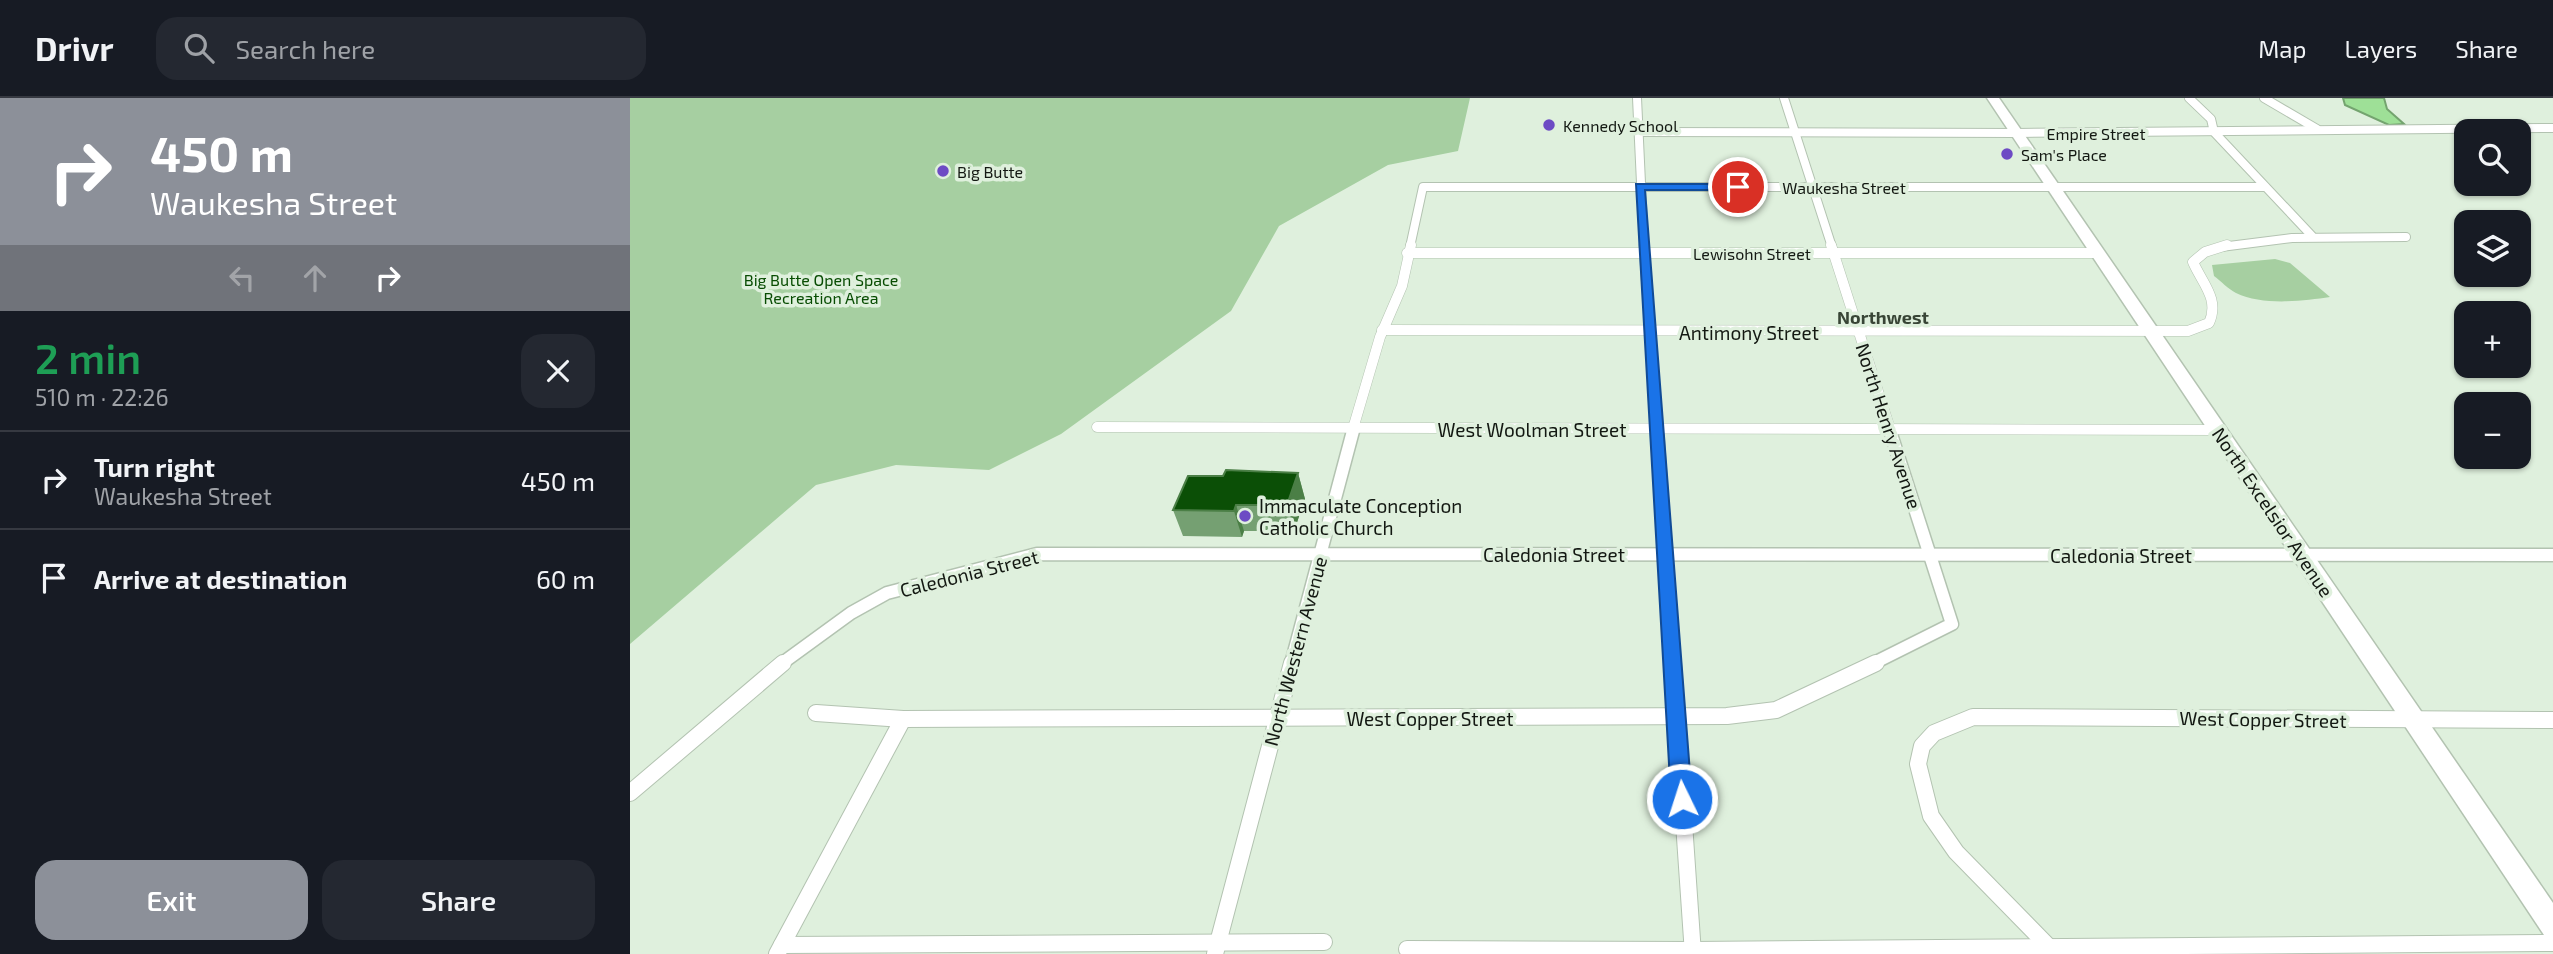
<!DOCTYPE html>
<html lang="en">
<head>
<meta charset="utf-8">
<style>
	:root { --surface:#171b24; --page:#242831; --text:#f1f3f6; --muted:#9ea1a6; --line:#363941; --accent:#8c9099 }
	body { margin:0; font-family:"Exo 2",sans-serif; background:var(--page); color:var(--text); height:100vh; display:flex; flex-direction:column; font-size:26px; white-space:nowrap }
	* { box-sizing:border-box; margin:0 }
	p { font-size:23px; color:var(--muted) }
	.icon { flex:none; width:38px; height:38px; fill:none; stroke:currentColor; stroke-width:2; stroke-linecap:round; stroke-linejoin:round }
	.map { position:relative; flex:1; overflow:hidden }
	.sheet { display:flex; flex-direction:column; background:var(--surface); width:630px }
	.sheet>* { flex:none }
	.guide { background:#8c9099; color:#fff; overflow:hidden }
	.buttons { position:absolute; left:1824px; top:21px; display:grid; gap:14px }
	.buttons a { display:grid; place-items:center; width:77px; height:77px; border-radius:14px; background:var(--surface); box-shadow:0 2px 5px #0004; font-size:35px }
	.pin { position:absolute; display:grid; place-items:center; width:60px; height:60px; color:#fff; margin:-30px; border:4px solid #fff; border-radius:50%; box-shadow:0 2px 7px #0007 }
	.me { position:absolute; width:77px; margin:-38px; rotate:356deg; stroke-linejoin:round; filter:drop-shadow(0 0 5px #0008) }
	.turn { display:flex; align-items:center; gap:24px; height:147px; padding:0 35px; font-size:32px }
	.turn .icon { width:91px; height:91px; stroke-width:2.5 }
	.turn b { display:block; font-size:49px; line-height:60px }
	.lanes { display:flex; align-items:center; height:66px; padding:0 35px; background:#0003; justify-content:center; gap:35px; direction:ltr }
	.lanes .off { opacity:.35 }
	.round { display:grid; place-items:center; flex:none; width:74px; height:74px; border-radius:21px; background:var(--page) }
	.head { display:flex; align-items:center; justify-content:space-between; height:119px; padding:0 35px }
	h1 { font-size:42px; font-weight:600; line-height:52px; color:#1e9e55 }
	.primary-button { display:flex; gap:14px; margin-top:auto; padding:14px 35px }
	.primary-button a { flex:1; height:80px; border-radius:21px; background:var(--accent); color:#fff; font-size:28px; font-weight:600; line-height:80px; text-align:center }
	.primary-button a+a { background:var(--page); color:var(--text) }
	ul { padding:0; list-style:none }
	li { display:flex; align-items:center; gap:21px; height:98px; padding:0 35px; border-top:2px solid var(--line) }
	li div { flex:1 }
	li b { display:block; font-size:26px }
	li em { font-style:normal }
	header { display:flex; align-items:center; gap:42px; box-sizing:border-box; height:98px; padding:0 35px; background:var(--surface); border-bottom:2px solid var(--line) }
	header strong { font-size:33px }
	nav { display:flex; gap:38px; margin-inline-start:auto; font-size:24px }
	.search { width:490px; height:63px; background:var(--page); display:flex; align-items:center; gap:18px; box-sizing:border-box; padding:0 24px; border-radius:21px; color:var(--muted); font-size:26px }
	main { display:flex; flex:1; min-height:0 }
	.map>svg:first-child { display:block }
	.green { fill:#a6cfa1 }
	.water { fill:#9ee097; stroke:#74a46f; stroke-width:2 }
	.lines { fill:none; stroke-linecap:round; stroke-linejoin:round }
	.street-far3-casing { stroke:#b3c3b1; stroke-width:10 }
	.street-far2-casing { stroke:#b3c3b1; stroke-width:11 }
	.street-far1-casing { stroke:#b3c3b1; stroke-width:15 }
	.street-casing { stroke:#b3c3b1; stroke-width:18 }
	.secondary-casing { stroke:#b3c3b1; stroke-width:3 }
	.street-far3 { stroke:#fff; stroke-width:8 }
	.street-far2 { stroke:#fff; stroke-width:10 }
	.street-far1 { stroke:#fff; stroke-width:12 }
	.street { stroke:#fff; stroke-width:16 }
	.secondary { fill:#fff; fill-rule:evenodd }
	.wall { fill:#75a072 }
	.shaded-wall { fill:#4b7f46 }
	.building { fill:#0b4f06; stroke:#4b7f46; stroke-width:2 }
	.route { fill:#1a73e8; stroke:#114b97; stroke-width:2 }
	.poi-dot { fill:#6d4bc4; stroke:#dff0dd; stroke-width:2.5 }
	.labels { text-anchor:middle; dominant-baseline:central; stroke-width:7; stroke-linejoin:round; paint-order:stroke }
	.far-poi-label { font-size:16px; fill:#131812; stroke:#dff0dd; text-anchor:start }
	.far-street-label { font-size:16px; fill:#131812; stroke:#dff0dd }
	.far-park-label { font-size:16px; fill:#074c02; stroke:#dff0dd }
	.far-neighbourhood-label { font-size:18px; font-weight:bold; fill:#384536; stroke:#dff0dd }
	.street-label { font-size:19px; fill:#131812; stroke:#dff0dd }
	.poi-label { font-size:19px; fill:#131812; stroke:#dff0dd; text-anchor:start }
</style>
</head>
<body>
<header>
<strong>Drivr</strong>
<div class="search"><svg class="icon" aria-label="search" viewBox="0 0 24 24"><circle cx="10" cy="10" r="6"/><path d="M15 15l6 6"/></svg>Search here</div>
<nav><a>Map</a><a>Layers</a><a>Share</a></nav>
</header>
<main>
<section class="sheet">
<div class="guide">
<div class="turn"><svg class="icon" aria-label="right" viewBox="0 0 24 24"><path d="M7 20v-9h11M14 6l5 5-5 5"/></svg><div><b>450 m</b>Waukesha Street</div></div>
<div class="lanes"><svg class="icon off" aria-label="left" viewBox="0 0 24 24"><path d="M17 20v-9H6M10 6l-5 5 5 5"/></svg><svg class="icon off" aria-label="ahead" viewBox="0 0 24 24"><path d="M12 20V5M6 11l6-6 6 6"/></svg><svg class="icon" aria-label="right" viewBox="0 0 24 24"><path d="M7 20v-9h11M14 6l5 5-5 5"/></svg></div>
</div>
<div class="head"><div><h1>2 min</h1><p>510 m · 22:26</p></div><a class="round"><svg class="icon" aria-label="close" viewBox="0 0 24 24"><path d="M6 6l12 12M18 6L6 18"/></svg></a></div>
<ul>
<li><svg class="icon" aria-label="right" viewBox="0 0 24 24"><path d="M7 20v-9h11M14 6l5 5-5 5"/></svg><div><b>Turn right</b><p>Waukesha Street</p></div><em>450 m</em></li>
<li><svg class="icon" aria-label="arrive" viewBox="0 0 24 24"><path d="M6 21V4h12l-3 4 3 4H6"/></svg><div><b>Arrive at destination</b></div><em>60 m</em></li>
</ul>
<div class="primary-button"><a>Exit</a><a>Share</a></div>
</section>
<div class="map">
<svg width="1923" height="856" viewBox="0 0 1923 856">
	<rect width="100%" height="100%" fill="#dff0dd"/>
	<!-- green -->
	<g class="green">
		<polygon points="0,0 840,0 828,53 758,67 649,128 601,213 431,336 359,372 266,367 186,387 0,546"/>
		<path d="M1645,161L1660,165L1700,199C1673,203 1633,208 1606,195C1598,191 1591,183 1584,178L1582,167Z"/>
	</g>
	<!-- water -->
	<polygon class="water" points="1713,0 1754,0 1757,11 1774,26 1759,27 1715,7"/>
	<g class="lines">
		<defs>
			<g id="street-far3">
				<polyline points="1007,0 1014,149"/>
				<polyline points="1154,0 1202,149"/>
				<polyline points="1559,0 1581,21 1584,34 1682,138"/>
				<polyline points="1634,0 1687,31"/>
				<polyline points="1010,34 1387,35 1923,30"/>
				<polyline points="780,149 793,89 1635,89"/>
				<polyline points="1591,149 1662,140 1776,139"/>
			</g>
			<g id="street-far2">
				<polyline points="1014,147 1027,334"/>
				<polyline points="1201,147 1261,334"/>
				<polyline points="777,155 1467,155"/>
				<path d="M752,232L1558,233L1579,225C1590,201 1572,185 1563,164L1575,154L1597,147"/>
				<polyline points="467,329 1588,332"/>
				<polyline points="722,334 750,239 772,188 781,147"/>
			</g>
			<g id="street-far1">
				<polyline points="1027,333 1043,566"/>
				<polyline points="151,566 221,515 257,495 407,456 1923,457"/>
				<polyline points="661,566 723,333"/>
				<polyline points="1242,566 1322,526 1260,333"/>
			</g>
			<g id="street">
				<polyline points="1043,565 1063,856"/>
				<polyline points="186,615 273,621 1097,618 1146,612 1246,565"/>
				<polyline points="0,695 153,565"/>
				<polyline points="152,847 694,844"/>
				<polyline points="777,851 1063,852 1923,845"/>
				<polyline points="1422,852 1326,754 1301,718 1288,666 1292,648 1304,635 1343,619 1923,622"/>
				<polyline points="147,856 273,621"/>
				<polyline points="585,856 662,565"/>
			</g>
			<polygon id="secondary" points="1357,0 1369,0 1923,805 1923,841 1914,837"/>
		</defs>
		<!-- street-far3 casing -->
		<use href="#street-far3" class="street-far3-casing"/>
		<!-- street-far2 casing -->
		<use href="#street-far2" class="street-far2-casing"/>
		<!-- street-far1 casing -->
		<use href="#street-far1" class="street-far1-casing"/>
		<!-- street casing -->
		<use href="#street" class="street-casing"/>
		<!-- secondary casing -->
		<use href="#secondary" class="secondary-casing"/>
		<!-- street-far3 -->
		<use href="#street-far3" class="street-far3"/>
		<!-- street-far2 -->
		<use href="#street-far2" class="street-far2"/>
		<!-- street-far1 -->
		<use href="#street-far1" class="street-far1"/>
		<!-- street -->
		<use href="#street" class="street"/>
		<!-- secondary -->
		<use href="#secondary" class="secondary"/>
	</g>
	<!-- wall -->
	<polygon class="wall" points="668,375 675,401 664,433 614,433 612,439 553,438 543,412"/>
	<!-- shaded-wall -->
	<g class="shaded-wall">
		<polygon points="668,375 675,401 664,433 657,407"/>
		<polygon points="606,407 614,433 612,439 604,413"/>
	</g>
	<!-- building -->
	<polygon class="building" points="596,372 668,375 657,407 606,407 604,413 543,412 558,378 593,378"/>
	<!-- route -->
	<polygon class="route" points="1006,86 1108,86 1113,89 1108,92 1015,92 1062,701 1059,707 1052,709 1044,707 1041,701"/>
	<!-- markers -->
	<g class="poi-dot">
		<circle cx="919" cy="27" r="7"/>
		<circle cx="1377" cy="56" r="7"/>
		<circle cx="313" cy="73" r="7"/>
		<circle cx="615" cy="418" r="7"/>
	</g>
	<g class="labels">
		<!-- far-poi labels -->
		<g class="far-poi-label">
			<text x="933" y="27">Kennedy School</text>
			<text x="1391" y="56">Sam's Place</text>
			<text x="327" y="73">Big Butte</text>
		</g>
		<!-- far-street labels -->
		<g class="far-street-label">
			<text x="1466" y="35">Empire Street</text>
			<text x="1214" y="89">Waukesha Street</text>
			<text x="1122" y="155">Lewisohn Street</text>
		</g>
		<!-- far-park labels -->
		<g class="far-park-label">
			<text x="191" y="181">Big Butte Open Space<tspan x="191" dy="18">Recreation Area</tspan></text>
		</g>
		<!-- far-neighbourhood labels -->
		<g class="far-neighbourhood-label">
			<text x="1253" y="219">Northwest</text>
		</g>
		<!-- street labels -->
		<g class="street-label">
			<text x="1119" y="234">Antimony Street</text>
			<text transform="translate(1259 328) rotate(72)">North Henry Avenue</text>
			<text x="902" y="331">West Woolman Street</text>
			<text transform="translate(1643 414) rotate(56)">North Excelsior Avenue</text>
			<text x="924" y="456">Caledonia Street</text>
			<text x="1491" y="457">Caledonia Street</text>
			<text transform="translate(339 475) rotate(-14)">Caledonia Street</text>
			<text transform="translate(665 553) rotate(-75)">North Western Avenue</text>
			<text x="800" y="620">West Copper Street</text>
			<text transform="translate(1633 621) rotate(1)">West Copper Street</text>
		</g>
		<!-- poi labels -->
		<g class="poi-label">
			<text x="629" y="407">Immaculate Conception<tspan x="629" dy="22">Catholic Church</tspan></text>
		</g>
	</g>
</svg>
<div class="buttons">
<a><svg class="icon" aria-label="search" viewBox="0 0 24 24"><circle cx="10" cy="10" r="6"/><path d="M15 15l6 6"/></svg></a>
<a><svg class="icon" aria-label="layers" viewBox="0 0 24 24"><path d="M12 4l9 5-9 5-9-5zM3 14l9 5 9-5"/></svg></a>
<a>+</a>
<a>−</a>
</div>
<div class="pin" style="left:1108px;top:89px;background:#d93025"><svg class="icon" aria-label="arrive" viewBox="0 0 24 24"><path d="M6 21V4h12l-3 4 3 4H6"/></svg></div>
<svg class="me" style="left:1052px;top:701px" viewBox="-20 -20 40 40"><circle r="17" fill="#1a73e8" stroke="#fff" stroke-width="3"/><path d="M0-11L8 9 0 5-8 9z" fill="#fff"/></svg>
</div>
</main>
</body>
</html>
